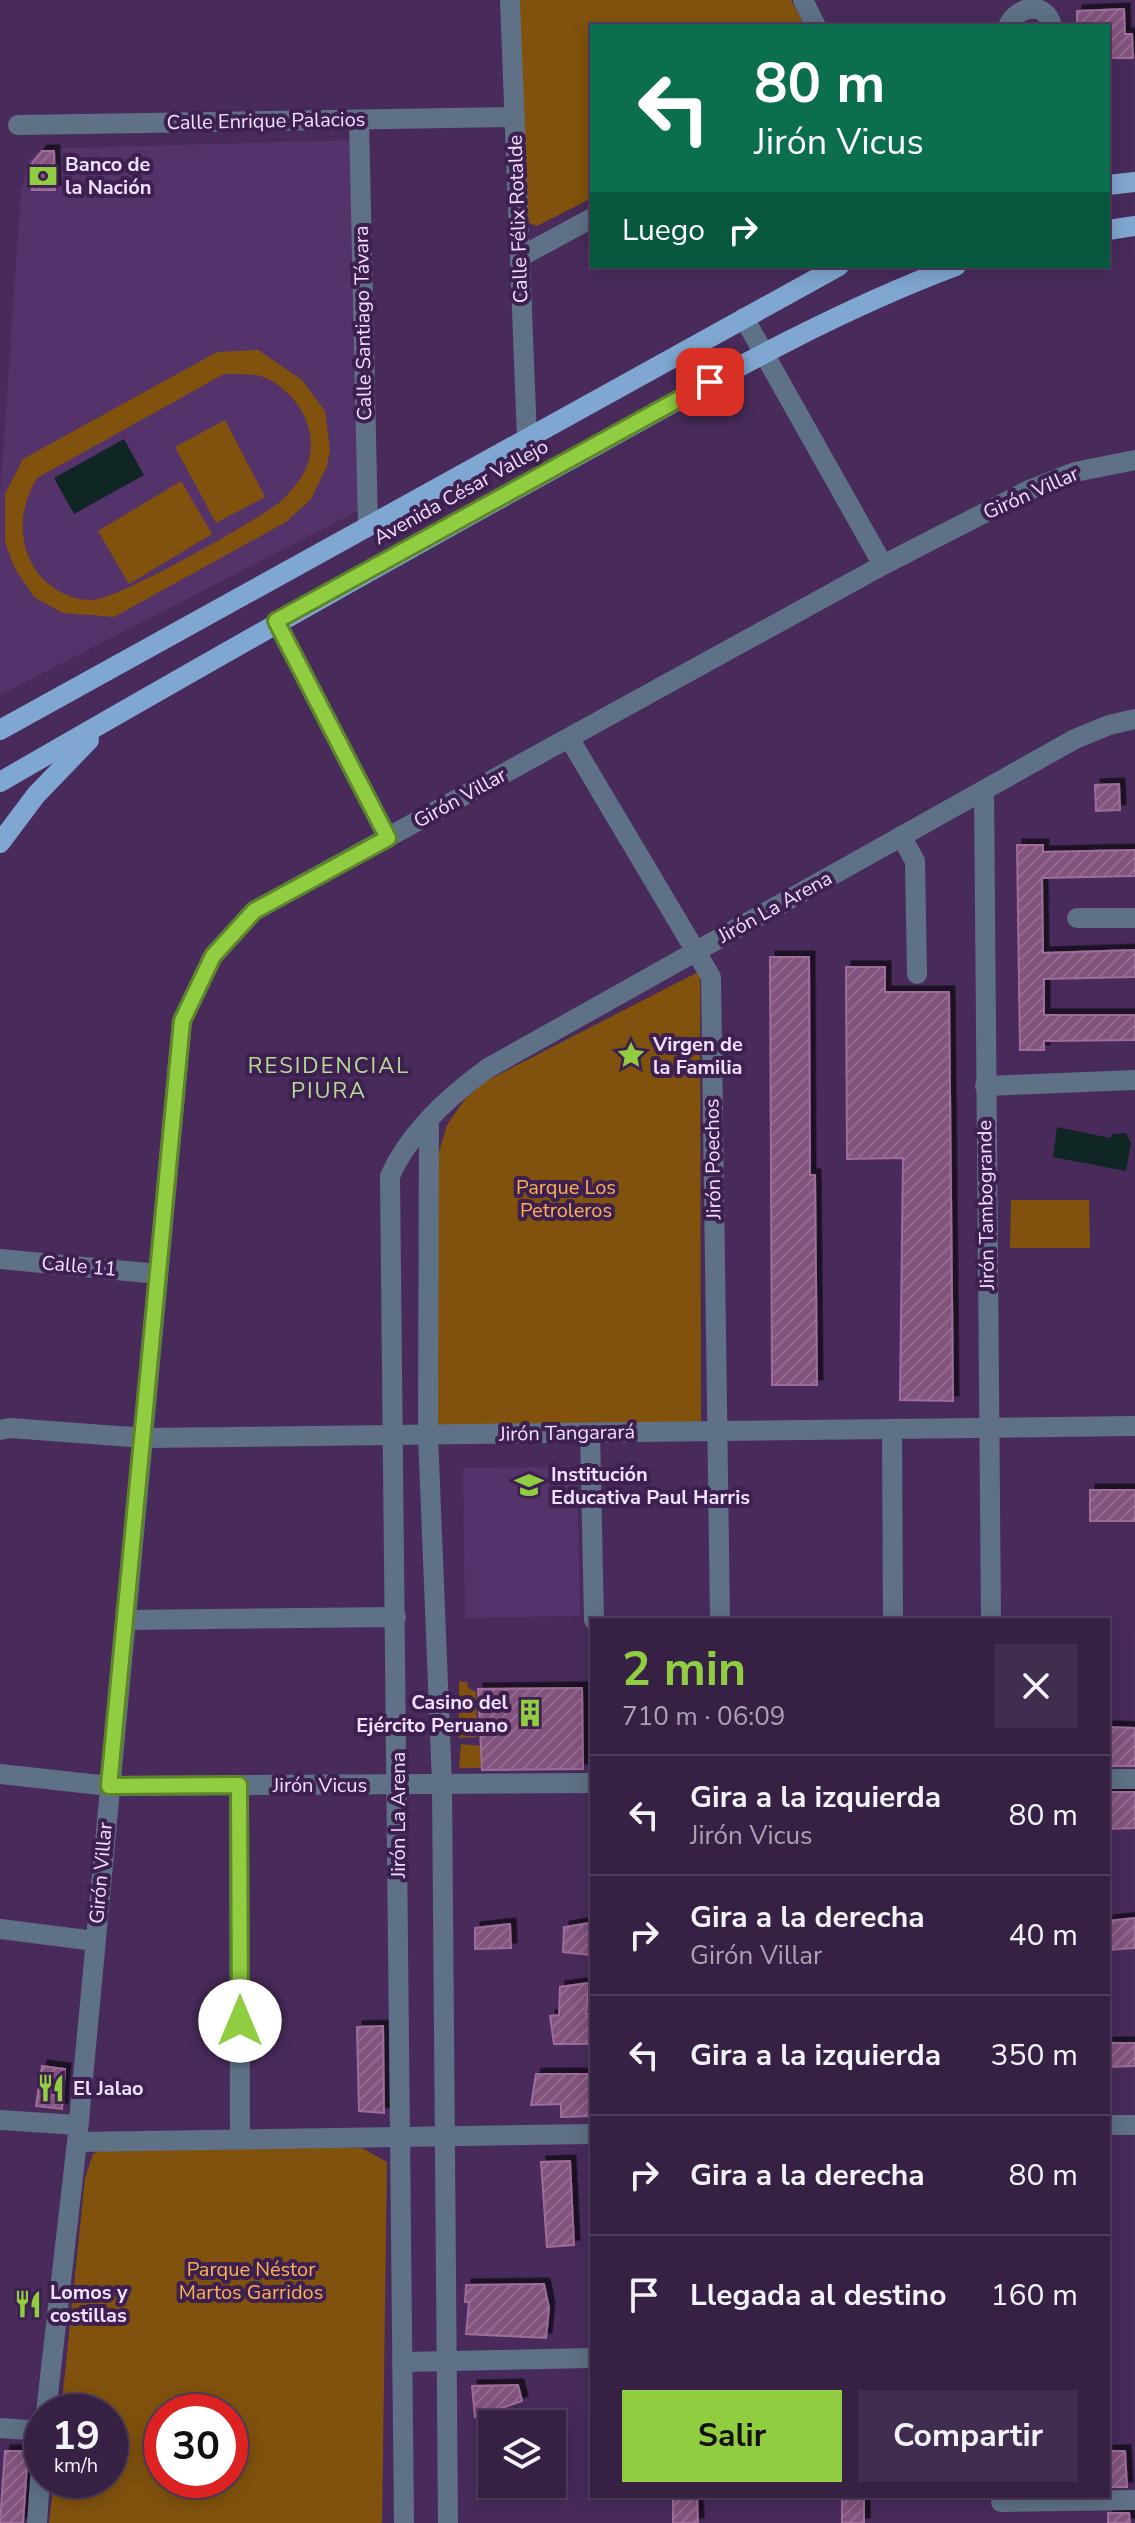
<!DOCTYPE html>
<html lang="es">
<head>
<meta charset="utf-8">
<style>
	:root { --surface:#362044; --page:#412d4f; --text:#f1f3f6; --muted:#aaa3b2; --line:#503e5d; --accent:#90cd41 }
	body { margin:0; font-family:"Nunito Sans",sans-serif; background:var(--page); color:var(--text); height:100vh; display:flex; flex-direction:column; font-size:30px; white-space:nowrap }
	* { box-sizing:border-box; margin:0 }
	p { font-size:26px; color:var(--muted) }
	.icon { flex:none; width:44px; height:44px; fill:none; stroke:currentColor; stroke-width:2; stroke-linecap:round; stroke-linejoin:round }
	.map { position:relative; flex:1; overflow:hidden }
	.details { position:absolute; left:590px; top:1618px; width:520px; height:880px; display:flex; flex-direction:column; background:var(--surface); border-radius:0px; box-shadow:0 4px 20px #0003,0 0 0 2px var(--line) }
	.details>* { flex:none }
	.hud { position:absolute; left:590px; top:24px; width:520px; height:244px; border-radius:0px; box-shadow:0 4px 20px #0003,0 0 0 2px var(--line); background:#0b6e4f; color:#fff; overflow:hidden }
	.fabs { position:absolute; left:478px; top:2410px; display:grid; gap:16px }
	.fabs a { display:grid; place-items:center; width:88px; height:88px; border-radius:0px; background:var(--surface); box-shadow:0 4px 20px #0003,0 0 0 2px var(--line); font-size:40px }
	.speed { position:absolute; left:24px; top:2394px; display:flex; gap:16px; font-size:40px; font-weight:700; text-align:center }
	.speed>* { display:grid; place-content:center; width:104px; height:104px; border-radius:50%; background:var(--surface); box-shadow:0 4px 20px #0003,0 0 0 2px var(--line); line-height:1 }
	.speed small { font-size:20px; font-weight:400 }
	.speed .limit { border:12px solid #d22; background:#fff; color:#111 }
	.pin { position:absolute; display:grid; place-items:center; width:68px; height:68px; color:#fff; margin:-34px; border-radius:16px; box-shadow:0 4px 12px #0006 }
	.me { position:absolute; width:88px; margin:-44px; rotate:0deg; stroke-linejoin:round; filter:drop-shadow(0 0 6px #0008) }
	.turn { display:flex; align-items:center; gap:28px; height:168px; padding:0 32px; font-size:36px }
	.turn .icon { width:104px; height:104px; stroke-width:2.5 }
	.turn b { display:block; font-size:56px; line-height:68px }
	.then { display:flex; align-items:center; height:76px; padding:0 32px; background:#0003; gap:16px; font-size:30px }
	.round { display:grid; place-items:center; flex:none; width:84px; height:84px; border-radius:0px; background:var(--page) }
	.summary { display:flex; align-items:center; justify-content:space-between; height:136px; padding:0 32px }
	h1 { font-size:48px; font-weight:700; line-height:60px; color:var(--accent) }
	.primary-button { display:flex; gap:16px; margin-top:auto; padding:16px 32px }
	.primary-button a { flex:1; height:92px; border-radius:0px; background:var(--accent); color:#111; font-size:32px; font-weight:700; line-height:92px; text-align:center }
	.primary-button a+a { background:var(--page); color:var(--text) }
	ul { padding:0; list-style:none }
	li { display:flex; align-items:center; gap:24px; height:120px; padding:0 32px; border-top:2px solid var(--line) }
	li div { flex:1 }
	li b { display:block; font-size:30px }
	li em { font-style:normal }
	.map>svg:first-child { display:block }
	.built { fill:#54336a }
	.green { fill:#80520d; fill-rule:evenodd }
	.water { fill:#0f2624 }
	.building { fill:url(#building-hatch); stroke:#9e6d99; stroke-width:2; filter:url(#shadow) }
	.lines { fill:none; stroke-linecap:round; stroke-linejoin:round }
	.minor { stroke:#5e7186; stroke-width:20 }
	.major { stroke:#80a7d1; stroke-width:20 }
	.route-casing { stroke:#5e852a; stroke-width:20 }
	.route { stroke:#90cd41; stroke-width:14 }
	.labels { text-anchor:middle; dominant-baseline:central; stroke-width:8; stroke-linejoin:round; paint-order:stroke }
	.street-label { font-size:20px; fill:#f1e0ff; stroke:#3d2050 }
	.poi-label { font-size:20px; font-weight:bold; fill:#f1e0ff; stroke:#3d2050; text-anchor:start }
	.park-label { font-size:20px; fill:#fcb252; stroke:#3d2050 }
	.neighbourhood-label { font-size:22px; letter-spacing:2px; fill:#b8dc96; stroke:#3d2050 }
</style>
</head>
<body>
<div class="map">
<svg width="1135" height="2523" viewBox="0 0 1135 2523">
	<defs>
		<pattern id="building-hatch" width="6" height="6" patternUnits="userSpaceOnUse" patternTransform="scale(2)"><rect width="6" height="6" fill="#82527d"/><path d="M-1 1l2-2M0 6l6-6M5 7l2-2" fill="none" stroke="#946b90"/></pattern>
		<filter id="shadow"><feDropShadow dx="5.5" dy="-5.5" stdDeviation="0" flood-color="#0009"/></filter>
	</defs>
	<rect width="100%" height="100%" fill="#482b5b"/>
	<!-- built -->
	<g class="built">
		<polygon points="351,140 360,510 0,695 0,496 21,192 28,161 41,149"/>
		<polygon points="577,1467 580,1616 465,1618 463,1468"/>
	</g>
	<!-- green -->
	<g class="green">
		<polygon points="518,0 791,0 805,26 592,26 592,198 537,226 527,222"/>
		<path d="M258,350L302,380L325,411L330,449L327,466L311,499L286,522L114,617L63,613L34,597L14,567L5,542V494L23,459L217,352ZM224,374C237,374 254,373 266,378C304,396 325,443 300,479C294,487 287,496 280,502C254,522 119,599 92,600C69,601 43,585 32,564C17,535 21,505 37,478Z"/>
		<polygon points="225,420 265,497 216,523 175,447"/>
		<polygon points="181,481 212,534 129,584 98,531"/>
		<polygon points="700,971 701,1425 434,1426 430,1182 447,1125 464,1100 486,1081"/>
		<polygon points="1011,1200 1089,1200 1090,1248 1010,1248"/>
		<polygon points="459,1681 467,1682 468,1688 476,1692 477,1737 459,1738"/>
		<polygon points="461,1744 481,1746 481,1768 459,1768"/>
		<path d="M109,2146L362,2148L387,2162L382,2523H49L54,2480H110V2412H61L85,2178L93,2154ZM162,2412H230V2480H162Z"/>
	</g>
	<!-- water -->
	<g class="water">
		<polygon points="124,439 144,475 74,514 54,478"/>
		<polygon points="1057,1127 1110,1138 1113,1134 1126,1133 1131,1143 1126,1171 1053,1157"/>
	</g>
	<!-- building -->
	<g class="building">
		<polygon points="1124,9 1125,34 1132,34 1133,58 1108,58 1108,26 1077,26 1077,11"/>
		<polygon points="42,151 54,151 55,190 32,190 32,163"/>
		<polygon points="1119,784 1120,810 1096,811 1095,785"/>
		<polygon points="1017,845 1043,845 1043,852 1135,850 1135,876 1042,878 1043,953 1135,950 1135,977 1044,979 1044,1015 1135,1015 1135,1040 1044,1041 1044,1050 1020,1050"/>
		<polygon points="770,957 809,957 810,1175 815,1175 817,1385 772,1385"/>
		<polygon points="846,967 885,967 885,992 949,992 953,1401 900,1400 903,1158 847,1159"/>
		<rect x="1090" y="1490" width="45" height="31"/>
		<polygon points="582,1688 583,1769 482,1770 478,1689"/>
		<polygon points="1108,1727 1135,1728 1135,1766 1108,1766"/>
		<polygon points="1108,1792 1135,1792 1135,1828 1108,1829"/>
		<polygon points="1135,1918 1134,1948 1108,1950 1108,1921"/>
		<polygon points="590,1923 591,1955 563,1952 564,1927"/>
		<polygon points="510,1924 511,1948 475,1949 475,1928"/>
		<polygon points="589,1983 586,2014 592,2014 589,2044 554,2044 550,2016 559,2015 560,1987"/>
		<polygon points="383,2026 384,2113 359,2111 357,2027"/>
		<polygon points="1108,2043 1135,2043 1135,2066 1108,2067"/>
		<polygon points="42,2066 65,2069 62,2109 36,2106"/>
		<polygon points="536,2074 592,2074 592,2116 561,2117 561,2104 531,2105"/>
		<polygon points="570,2161 574,2245 547,2247 541,2162"/>
		<polygon points="544,2284 549,2308 546,2338 466,2334 469,2302 465,2302 466,2285"/>
		<polygon points="518,2385 522,2401 475,2417 472,2386"/>
		<polygon points="5,2451 28,2451 23,2523 0,2523"/>
		<polygon points="1108,2451 1125,2451 1127,2487 1108,2487"/>
		<polygon points="673,2496 697,2496 698,2523 673,2523"/>
		<rect x="842" y="2496" width="22" height="27"/>
		<polygon points="1108,2513 1129,2513 1130,2523 1108,2523"/>
	</g>
	<g class="lines">
		<!-- minor -->
		<g class="minor">
			<polyline points="510,0 527,439"/>
			<polyline points="803,0 816,26"/>
			<path d="M1008,26C1017,6 1046,0 1052,26"/>
			<polyline points="359,120 368,526"/>
			<polyline points="18,125 515,117"/>
			<polyline points="520,257 592,218"/>
			<polyline points="744,318 883,565"/>
			<polyline points="276,621 388,838"/>
			<polyline points="569,738 711,977 720,1620"/>
			<polyline points="984,790 991,1620"/>
			<polyline points="901,836 915,861 917,974"/>
			<polyline points="1077,918 1135,918"/>
			<polyline points="985,1086 1135,1080"/>
			<polyline points="429,1120 428,1435 442,1784 448,2523"/>
			<polyline points="0,1259 158,1274"/>
			<polyline points="892,1429 893,1620"/>
			<polyline points="0,1430 10,1428 145,1438 1135,1426"/>
			<polyline points="590,1433 594,1620"/>
			<polyline points="127,1620 396,1617"/>
			<polyline points="0,1774 109,1786 592,1783"/>
			<polyline points="1108,1779 1135,1779"/>
			<polyline points="239,1785 240,2139"/>
			<polyline points="0,1929 95,1941"/>
			<polyline points="0,2120 78,2125"/>
			<polyline points="1108,2125 1135,2125"/>
			<polyline points="77,2142 592,2134"/>
			<polyline points="402,2362 592,2358"/>
			<polyline points="46,2412 77,2142 182,1021 213,956 254,911 883,565 1029,490 1075,472 1135,460"/>
			<polyline points="0,2428 42,2431"/>
			<polyline points="1001,2502 1135,2500"/>
			<polyline points="37,2523 42,2450"/>
			<path d="M404,2523L390,1176C410,1131 449,1096 488,1068L1075,739L1109,725L1135,719"/>
		</g>
		<!-- major -->
		<g class="major">
			<polyline points="1108,185 1135,182"/>
			<polyline points="1108,230 1135,226"/>
			<polyline points="0,730 839,266"/>
			<path d="M0,782C189,673 377,566 568,461C695,391 820,317 956,266"/>
			<polyline points="0,843 36,795 89,740"/>
		</g>
	</g>
	<g class="lines">
		<defs>
			<polyline id="route" points="240,2021 239,1785 109,1786 182,1021 213,956 254,911 388,838 276,621 710,382"/>
		</defs>
		<!-- route casing -->
		<use href="#route" class="route-casing"/>
		<!-- route -->
		<use href="#route" class="route"/>
	</g>
	<!-- icons -->
	<defs>
		<symbol id="bank-bare" viewBox="-9 -9 18 18"><path d="M-6-4H6V4H-6ZM0-2.3a2.3 2.3 0 1 0 0 4.6a2.3 2.3 0 1 0 0-4.6Z" fill="#90cd41" stroke="#3d2050" stroke-width="2.5" paint-order="stroke"/></symbol>
		<symbol id="sight-bare" viewBox="-9 -9 18 18"><path d="M0-6L1.8-2.2L6-1.7L2.9 1.2L3.7 5.4L0 3.3L-3.7 5.4L-2.9 1.2L-6-1.7L-1.8-2.2Z" fill="#90cd41" stroke="#3d2050" stroke-width="2.5" paint-order="stroke"/></symbol>
		<symbol id="school-bare" viewBox="-9 -9 18 18"><path d="M0-5L7-2L0 1L-7-2ZM-4 1L0 2.5L4 1V4Q0 6-4 4Z" fill="#90cd41" stroke="#3d2050" stroke-width="2.5" paint-order="stroke"/></symbol>
		<symbol id="building-bare" viewBox="-9 -9 18 18"><path d="M-4-6H4V6H1V3H-1V6H-4ZM-2.5-4.3h1.7v1.8h-1.7ZM.8-4.3h1.7v1.8H.8ZM-2.5-1h1.7V.8h-1.7ZM.8-1h1.7V.8H.8Z" fill="#90cd41" stroke="#3d2050" stroke-width="2.5" paint-order="stroke"/></symbol>
		<symbol id="restaurant-bare" viewBox="-9 -9 18 18"><path d="M-5-6h1v4h1v-4h1v4h1v-4h1v5L-1.5 .5V6h-2V.5L-5-1ZM5-6V6H3V1.5H1.5Q1.5-4 5-6Z" fill="#90cd41" stroke="#3d2050" stroke-width="2.5" paint-order="stroke"/></symbol>
	</defs>
	<g fill-rule="evenodd">
		<use href="#bank-bare" x="23" y="156" width="40" height="40"/>
		<use href="#sight-bare" x="611" y="1035" width="40" height="40"/>
		<use href="#school-bare" x="509" y="1465" width="40" height="40"/>
		<use href="#building-bare" x="510" y="1693" width="40" height="40"/>
		<use href="#restaurant-bare" x="31" y="2068" width="40" height="40"/>
		<use href="#restaurant-bare" x="8" y="2284" width="40" height="40"/>
	</g>
	<g class="labels">
		<!-- street labels -->
		<g class="street-label">
			<text transform="translate(266 121) rotate(-1)">Calle Enrique Palacios</text>
			<text transform="translate(518 219) rotate(-92)">Calle Félix Rotalde</text>
			<text transform="translate(363 323) rotate(-91)">Calle Santiago Távara</text>
			<text transform="translate(461 492) rotate(-29)">Avenida César Vallejo</text>
			<text transform="translate(1031 493) rotate(-24)">Girón Villar</text>
			<text transform="translate(460 798) rotate(-29)">Girón Villar</text>
			<text transform="translate(775 907) rotate(-29)">Jirón La Arena</text>
			<text transform="translate(713 1159) rotate(-91)">Jirón Poechos</text>
			<text transform="translate(986 1205) rotate(-91)">Jirón Tambogrande</text>
			<text transform="translate(79 1266) rotate(5)">Calle 11</text>
			<text transform="translate(567 1433) rotate(-1)">Jirón Tangarará</text>
			<text x="320" y="1785">Jirón Vicus</text>
			<text transform="translate(398 1815) rotate(-90)">Jirón La Arena</text>
			<text transform="translate(101 1873) rotate(-85)">Girón Villar</text>
		</g>
		<!-- poi labels -->
		<g class="poi-label">
			<text x="65" y="164">Banco de<tspan x="65" dy="23">la Nación</tspan></text>
			<text x="653" y="1044">Virgen de<tspan x="653" dy="23">la Familia</tspan></text>
			<text x="551" y="1474">Institución<tspan x="551" dy="23">Educativa Paul Harris</tspan></text>
			<text x="508" y="1702" text-anchor="end">Casino del<tspan x="508" dy="23">Ejército Peruano</tspan></text>
			<text x="73" y="2088">El Jalao</text>
			<text x="50" y="2292">Lomos y<tspan x="50" dy="23">costillas</tspan></text>
		</g>
		<!-- park labels -->
		<g class="park-label">
			<text x="566" y="1187">Parque Los<tspan x="566" dy="23">Petroleros</tspan></text>
			<text x="251" y="2269">Parque Néstor<tspan x="251" dy="23">Martos Garridos</tspan></text>
		</g>
		<!-- neighbourhood labels -->
		<g class="neighbourhood-label">
			<text x="329" y="1066">RESIDENCIAL<tspan x="329" dy="25">PIURA</tspan></text>
		</g>
	</g>
</svg>
<div class="fabs">
<a><svg class="icon" aria-label="layers" viewBox="0 0 24 24"><path d="M12 4l9 5-9 5-9-5zM3 14l9 5 9-5"/></svg></a>
</div>
<div class="speed"><div>19<small>km/h</small></div><div class="limit">30</div></div>
<div class="pin" style="left:710px;top:382px;background:#d93025"><svg class="icon" aria-label="arrive" viewBox="0 0 24 24"><path d="M6 21V4h12l-3 4 3 4H6"/></svg></div>
<svg class="me" style="left:240px;top:2021px" viewBox="-20 -20 40 40"><circle r="19" fill="#fff"/><path d="M0-13L10 11 0 6-10 11z" fill="#90cd41"/></svg>
<div class="hud">
<div class="turn"><svg class="icon" aria-label="left" viewBox="0 0 24 24"><path d="M17 20v-9H6M10 6l-5 5 5 5"/></svg><div><b>80 m</b>Jirón Vicus</div></div>
<div class="then">Luego<svg class="icon" aria-label="right" viewBox="0 0 24 24"><path d="M7 20v-9h11M14 6l5 5-5 5"/></svg></div>
</div>
<section class="details">
<div class="summary"><div><h1>2 min</h1><p>710 m · 06:09</p></div><a class="round"><svg class="icon" aria-label="close" viewBox="0 0 24 24"><path d="M6 6l12 12M18 6L6 18"/></svg></a></div>
<ul>
<li><svg class="icon" aria-label="left" viewBox="0 0 24 24"><path d="M17 20v-9H6M10 6l-5 5 5 5"/></svg><div><b>Gira a la izquierda</b><p>Jirón Vicus</p></div><em>80 m</em></li>
<li><svg class="icon" aria-label="right" viewBox="0 0 24 24"><path d="M7 20v-9h11M14 6l5 5-5 5"/></svg><div><b>Gira a la derecha</b><p>Girón Villar</p></div><em>40 m</em></li>
<li><svg class="icon" aria-label="left" viewBox="0 0 24 24"><path d="M17 20v-9H6M10 6l-5 5 5 5"/></svg><div><b>Gira a la izquierda</b></div><em>350 m</em></li>
<li><svg class="icon" aria-label="right" viewBox="0 0 24 24"><path d="M7 20v-9h11M14 6l5 5-5 5"/></svg><div><b>Gira a la derecha</b></div><em>80 m</em></li>
<li><svg class="icon" aria-label="arrive" viewBox="0 0 24 24"><path d="M6 21V4h12l-3 4 3 4H6"/></svg><div><b>Llegada al destino</b></div><em>160 m</em></li>
</ul>
<div class="primary-button"><a>Salir</a><a>Compartir</a></div>
</section>
</div>
</body>
</html>
